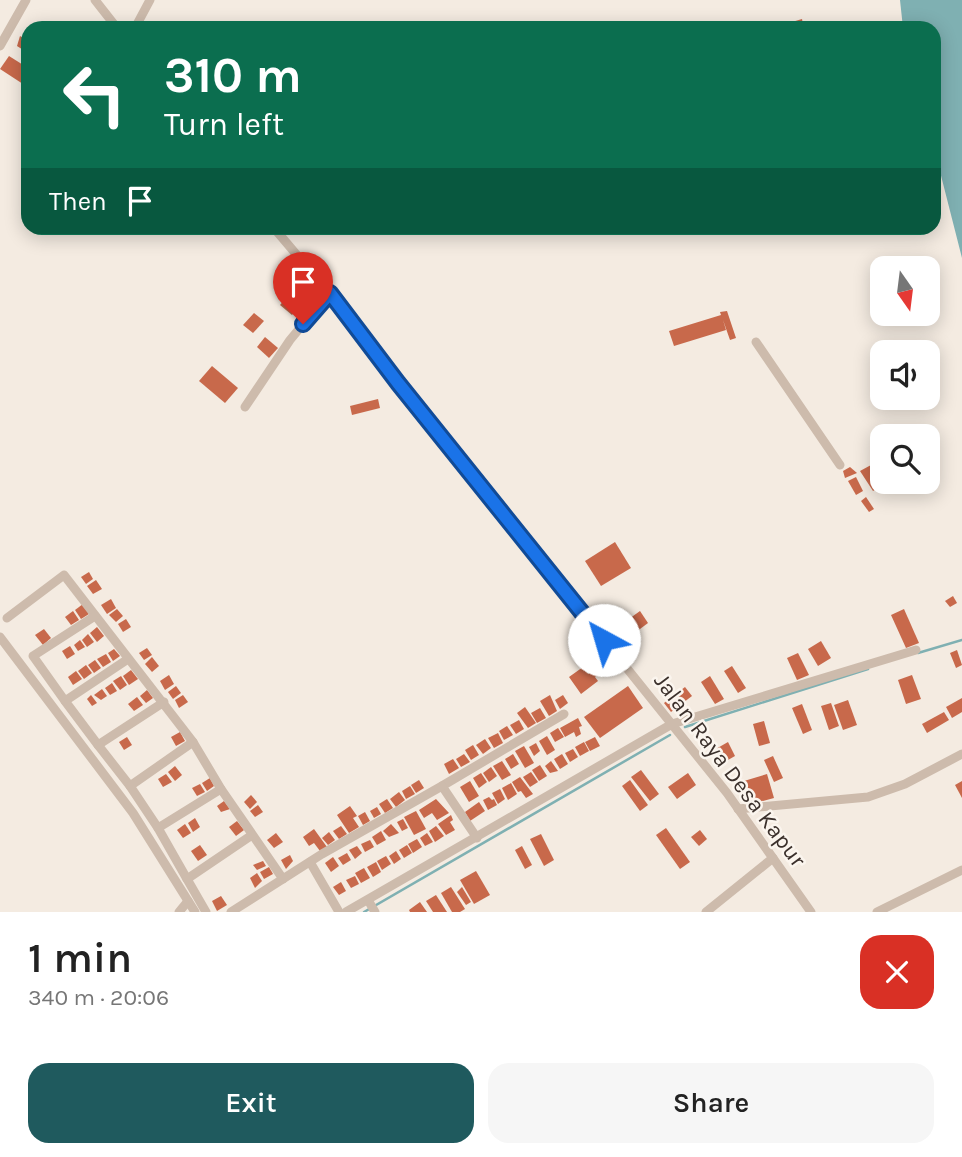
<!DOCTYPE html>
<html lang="en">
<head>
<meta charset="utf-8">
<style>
	:root { --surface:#fff; --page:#f6f6f6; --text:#222; --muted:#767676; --accent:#1f5a5e }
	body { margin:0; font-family:Karla,sans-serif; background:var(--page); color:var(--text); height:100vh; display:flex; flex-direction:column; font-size:26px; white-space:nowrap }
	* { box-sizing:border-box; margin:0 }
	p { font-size:23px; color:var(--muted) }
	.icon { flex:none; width:38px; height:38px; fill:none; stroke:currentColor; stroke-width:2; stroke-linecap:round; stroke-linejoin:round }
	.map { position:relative; height:912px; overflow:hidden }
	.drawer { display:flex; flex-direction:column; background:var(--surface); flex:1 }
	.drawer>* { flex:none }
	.hud { position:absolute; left:21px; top:21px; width:920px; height:214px; border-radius:21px; box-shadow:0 4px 18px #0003; background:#0b6e4f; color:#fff; overflow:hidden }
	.needle { width:46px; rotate:166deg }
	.buttons { position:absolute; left:870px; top:256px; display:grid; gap:14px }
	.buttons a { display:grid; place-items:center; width:70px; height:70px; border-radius:14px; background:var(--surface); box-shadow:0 4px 18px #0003; font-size:35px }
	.pin { position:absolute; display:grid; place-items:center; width:60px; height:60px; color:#fff; margin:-72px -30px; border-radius:50% 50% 50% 0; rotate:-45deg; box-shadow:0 0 7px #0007 }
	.pin .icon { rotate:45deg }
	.me { position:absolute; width:77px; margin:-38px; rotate:321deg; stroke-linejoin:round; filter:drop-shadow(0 0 5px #0008) }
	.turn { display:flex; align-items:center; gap:24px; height:147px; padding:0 28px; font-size:32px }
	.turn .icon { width:91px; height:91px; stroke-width:2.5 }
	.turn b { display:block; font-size:49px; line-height:60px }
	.then { display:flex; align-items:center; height:66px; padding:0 28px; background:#0003; gap:14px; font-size:26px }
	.round { display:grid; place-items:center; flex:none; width:74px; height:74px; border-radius:21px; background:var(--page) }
	.overview { display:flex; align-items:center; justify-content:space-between; height:119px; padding:0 28px }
	h1 { font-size:42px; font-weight:600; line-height:52px }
	.button { display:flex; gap:14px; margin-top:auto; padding:14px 28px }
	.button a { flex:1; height:80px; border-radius:21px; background:var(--accent); color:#fff; font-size:28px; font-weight:600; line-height:80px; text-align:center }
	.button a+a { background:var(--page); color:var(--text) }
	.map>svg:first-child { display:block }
	.water { fill:#7fb0b2 }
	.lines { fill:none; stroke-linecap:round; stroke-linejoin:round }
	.stream { stroke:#7fb0b2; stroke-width:2.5 }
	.building { fill:#c8694b }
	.street { stroke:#cdbbac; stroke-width:9 }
	.route-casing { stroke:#114b97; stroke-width:18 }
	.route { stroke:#1a73e8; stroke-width:12 }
	.labels { text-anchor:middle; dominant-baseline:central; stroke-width:5; stroke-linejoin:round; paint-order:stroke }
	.street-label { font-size:23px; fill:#3b302b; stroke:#fbf5ee }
</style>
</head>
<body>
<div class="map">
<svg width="962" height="912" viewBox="0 0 962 912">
	<rect width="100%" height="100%" fill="#f4ebe1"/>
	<!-- water -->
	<polygon class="water" points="900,0 962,0 962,258 935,152 934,28 903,28"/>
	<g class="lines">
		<!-- stream -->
		<g class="stream">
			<polyline points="918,653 962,640"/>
			<polyline points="685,727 868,669"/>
			<polyline points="364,912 670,735"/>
		</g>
	</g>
	<!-- building -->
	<g class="building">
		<polygon points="802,19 803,24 796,27 792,22"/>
		<polygon points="20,36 28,41 28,53 17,46"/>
		<polygon points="9,56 28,68 28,77 23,84 0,69"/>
		<polygon points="305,277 323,292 309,309 302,303 292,315 280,305"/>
		<polygon points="727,311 736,338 730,340 723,320 726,330 674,346 669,331 721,315 720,312"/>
		<polygon points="254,313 264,321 253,333 243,325"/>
		<polygon points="265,337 278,348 269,358 257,347"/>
		<polygon points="212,366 238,388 225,403 199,381"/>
		<polygon points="378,399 380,408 352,415 350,406"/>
		<polygon points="882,459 882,481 890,481 873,491 860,471"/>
		<polygon points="850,467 857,473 845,478 843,471"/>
		<polygon points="856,477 863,491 856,495 848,481"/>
		<polygon points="866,497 874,509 869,512 861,501"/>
		<polygon points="615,542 631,568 601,586 585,561"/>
		<polygon points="89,572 93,579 86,584 81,577"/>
		<polygon points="96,580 102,589 93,594 87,586"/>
		<polygon points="953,596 957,603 950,607 945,601"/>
		<polygon points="111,599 116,608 107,614 101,605"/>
		<polygon points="83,604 89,614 81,619 75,610"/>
		<polygon points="117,609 123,616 116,622 109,615"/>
		<polygon points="904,609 919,643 906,648 891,615"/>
		<polygon points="73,611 79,620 71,625 65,617"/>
		<polygon points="640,611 648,623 624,641 615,629"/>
		<polygon points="126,619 131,627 123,632 118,624"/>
		<polygon points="97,627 104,636 97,642 90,633"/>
		<polygon points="44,629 51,638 43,645 35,635"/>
		<polygon points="88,634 94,642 87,647 82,640"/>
		<polygon points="80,640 85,647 78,651 74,645"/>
		<polygon points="821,641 831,658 818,666 808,649"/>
		<polygon points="70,646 75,654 67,659 62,651"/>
		<polygon points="147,648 152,655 144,660 139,653"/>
		<polygon points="114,649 120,656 113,661 108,653"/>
		<polygon points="957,650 962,665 956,668 950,653"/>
		<polygon points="798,653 809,675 797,680 787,658"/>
		<polygon points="106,654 111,662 103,667 97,659"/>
		<polygon points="152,657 159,666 152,672 145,664"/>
		<polygon points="95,660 101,668 94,673 88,665"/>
		<polygon points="86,665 92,673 84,679 78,671"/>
		<polygon points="732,666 746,688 738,693 724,671"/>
		<polygon points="583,667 588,674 594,669 598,674 595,677 598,681 581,694 569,677"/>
		<polygon points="131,670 138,679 129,685 123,676"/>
		<polygon points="76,671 82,679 73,685 68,677"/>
		<polygon points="169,675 174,684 165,690 160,681"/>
		<polygon points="912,675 921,699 906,704 898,680"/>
		<polygon points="121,676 127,685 120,690 113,681"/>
		<polygon points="710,676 724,699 715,704 701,682"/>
		<polygon points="112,683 117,691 110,695 105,688"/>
		<polygon points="176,686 181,693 173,699 168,692"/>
		<polygon points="628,686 643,708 600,738 584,717"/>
		<polygon points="685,687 692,696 671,712 664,703"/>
		<polygon points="102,689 107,696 101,700 94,695"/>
		<polygon points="147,690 153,698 146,703 140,696"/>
		<polygon points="91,695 97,703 92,706 87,699"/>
		<polygon points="183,695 188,702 179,708 175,700"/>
		<polygon points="550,695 557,711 549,716 540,701"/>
		<polygon points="563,695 568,703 560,709 555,700"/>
		<polygon points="137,697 143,705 134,711 128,704"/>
		<polygon points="962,698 962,712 952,718 946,707"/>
		<polygon points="848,700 857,725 843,730 834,705"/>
		<polygon points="831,703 839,726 829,730 821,706"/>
		<polygon points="802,704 812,730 803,734 792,708"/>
		<polygon points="525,707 536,723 528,728 517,713"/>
		<polygon points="540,708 546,718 537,723 531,713"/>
		<polygon points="944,712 949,720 927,733 922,724"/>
		<polygon points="578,718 582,726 579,727 581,734 576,737 574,732 565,737 560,728"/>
		<polygon points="519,720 524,729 516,734 510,725"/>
		<polygon points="764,721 770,743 759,746 753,724"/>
		<polygon points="507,726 513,735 504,740 499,731"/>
		<polygon points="558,728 564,737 555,742 550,733"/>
		<polygon points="180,732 185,741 176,746 171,737"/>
		<polygon points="498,733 503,743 494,748 488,738"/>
		<polygon points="547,736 555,750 547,755 539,741"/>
		<polygon points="127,737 132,745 124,750 119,742"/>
		<polygon points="595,737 600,746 590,751 585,742"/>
		<polygon points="485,739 491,748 483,754 476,745"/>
		<polygon points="584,742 589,751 580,756 575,747"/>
		<polygon points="728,742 735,756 721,764 714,750"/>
		<polygon points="536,743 540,751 534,756 529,747"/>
		<polygon points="473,745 479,755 471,760 465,750"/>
		<polygon points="524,746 534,763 525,768 515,751"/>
		<polygon points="573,749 578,757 570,762 565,753"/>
		<polygon points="464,754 470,762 461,767 456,759"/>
		<polygon points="513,754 519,764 511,769 505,759"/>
		<polygon points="562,754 568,764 560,769 554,759"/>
		<polygon points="773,756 783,778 774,782 764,760"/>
		<polygon points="453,759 459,768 449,774 444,764"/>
		<polygon points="502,761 511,775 502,780 493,766"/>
		<polygon points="551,761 558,771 550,773 545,766"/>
		<polygon points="540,765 547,776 539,781 532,770"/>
		<polygon points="175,766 182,775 175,781 168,772"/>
		<polygon points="491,767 497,776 489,782 483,773"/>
		<polygon points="641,770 659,794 650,801 631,777"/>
		<polygon points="531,772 538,782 530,787 523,777"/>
		<polygon points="481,773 487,782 479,788 473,778"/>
		<polygon points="688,773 696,785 677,799 668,787"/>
		<polygon points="166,774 172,782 163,787 158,779"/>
		<polygon points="767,774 774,798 751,804 744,781"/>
		<polygon points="520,777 533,794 526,798 521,791 518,792 512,782"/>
		<polygon points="210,778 214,786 207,791 202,783"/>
		<polygon points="419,780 424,788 416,793 411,785"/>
		<polygon points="630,780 648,805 640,811 622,786"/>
		<polygon points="470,781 479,796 469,802 460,787"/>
		<polygon points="962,781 962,798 955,785"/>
		<polygon points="511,783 517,794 508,800 502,788"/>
		<polygon points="200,784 205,792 197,796 192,788"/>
		<polygon points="410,786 415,794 406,799 402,791"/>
		<polygon points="500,789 505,799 498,804 492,793"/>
		<polygon points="399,792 405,800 396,807 390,799"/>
		<polygon points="251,795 257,802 250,809 244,802"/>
		<polygon points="489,797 492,800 494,799 497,805 488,810 483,800"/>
		<polygon points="387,799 393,808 385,813 379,804"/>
		<polygon points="436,799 449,813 437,820 432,813 424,818 419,810"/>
		<polygon points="224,801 230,809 221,812 217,806"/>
		<polygon points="479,802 485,811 470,821 465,812"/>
		<polygon points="258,805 263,812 255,817 250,811"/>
		<polygon points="350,806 357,816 353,818 359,827 349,833 337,815"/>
		<polygon points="377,807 381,814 374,818 370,811"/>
		<polygon points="416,811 426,829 414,835 404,817"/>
		<polygon points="365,812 370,821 363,825 358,816"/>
		<polygon points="451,815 453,820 450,822 455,830 446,835 438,824"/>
		<polygon points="195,818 200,827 193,832 188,823"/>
		<polygon points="403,819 408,828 402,831 397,822"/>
		<polygon points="237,821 244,830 236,836 229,827"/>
		<polygon points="185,824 191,833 183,838 177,830"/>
		<polygon points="391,824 399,833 389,837 383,831"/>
		<polygon points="341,826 347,834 339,839 333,831"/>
		<polygon points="436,826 444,836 435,842 429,831"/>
		<polygon points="666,828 690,862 680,869 656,835"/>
		<polygon points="314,829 327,847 320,851 314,843 309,846 303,837"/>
		<polygon points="700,830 707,839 699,846 691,837"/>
		<polygon points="381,831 386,840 377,845 372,837"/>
		<polygon points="329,832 335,840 328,845 322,838"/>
		<polygon points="276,833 283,842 274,848 267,840"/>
		<polygon points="427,833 433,842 425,846 420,838"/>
		<polygon points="541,834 554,860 544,866 530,839"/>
		<polygon points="417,839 422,847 413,853 408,844"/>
		<polygon points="370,840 374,847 365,852 361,844"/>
		<polygon points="200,845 207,855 198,861 191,851"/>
		<polygon points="407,845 412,853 404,858 399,850"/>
		<polygon points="357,846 362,853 355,859 349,850"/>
		<polygon points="522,846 532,865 525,869 515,850"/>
		<polygon points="396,851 401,859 394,864 389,856"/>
		<polygon points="347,853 351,860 343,865 338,858"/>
		<polygon points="290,855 293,861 286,869 281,860"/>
		<polygon points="386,856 391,864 382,870 377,861"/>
		<polygon points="333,857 339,866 331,872 325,863"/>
		<polygon points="263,861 266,866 257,870 253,865"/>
		<polygon points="376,862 381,872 373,877 367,867"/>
		<polygon points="269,867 273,874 264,879 260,872"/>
		<polygon points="364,868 370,878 361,883 355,873"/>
		<polygon points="476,871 490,895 474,904 460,880"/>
		<polygon points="257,873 262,881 255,888 250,878"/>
		<polygon points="355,876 359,884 351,888 346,880"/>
		<polygon points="341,882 346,891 339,895 333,887"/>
		<polygon points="451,887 465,909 460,912 452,912 441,893"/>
		<polygon points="462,887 471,902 466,905 457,892"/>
		<polygon points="436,895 447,912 433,912 426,901"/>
		<polygon points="221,896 227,905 217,911 212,901"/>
		<polygon points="420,902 427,912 410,912 409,910"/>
	</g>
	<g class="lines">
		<!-- street -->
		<g class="street">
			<polyline points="95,0 117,28"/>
			<polyline points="135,28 150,0"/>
			<polyline points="0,46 26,0"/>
			<polyline points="274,228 329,293 398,383 727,793 811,912"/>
			<polyline points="756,342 840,465"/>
			<polyline points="245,407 290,340 329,293"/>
			<polyline points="7,618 64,575 193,742 221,789 283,879"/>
			<polyline points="0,637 133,813 195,912"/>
			<polyline points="128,659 65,701 98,745 164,702"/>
			<polyline points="65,701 33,656 95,616"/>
			<polyline points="98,745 130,786"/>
			<polyline points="738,809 868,797 905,784 962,754"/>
			<polyline points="158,828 130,786 193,742"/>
			<polyline points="477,838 442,786 564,714"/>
			<polyline points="310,862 339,912"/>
			<polyline points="187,879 158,828 221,789"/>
			<polyline points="368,900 375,912"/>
			<polyline points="179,912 188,901"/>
			<polyline points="206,912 187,879 252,835"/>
			<polyline points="231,912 322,854 442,786"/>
			<polyline points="346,912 672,724 916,650"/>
			<polyline points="706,912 773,858"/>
			<polyline points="877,912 962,870"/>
		</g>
	</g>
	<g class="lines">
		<defs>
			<polyline id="route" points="303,324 330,293 398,383 604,640"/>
		</defs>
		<!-- route casing -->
		<use href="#route" class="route-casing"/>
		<!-- route -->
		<use href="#route" class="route"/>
	</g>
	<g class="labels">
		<!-- street labels -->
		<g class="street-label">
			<text transform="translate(730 770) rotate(53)">Jalan Raya Desa Kapur</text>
		</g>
	</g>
</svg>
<div class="buttons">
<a><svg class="needle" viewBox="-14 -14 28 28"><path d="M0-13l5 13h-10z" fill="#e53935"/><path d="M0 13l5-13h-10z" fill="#767676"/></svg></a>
<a><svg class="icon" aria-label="sound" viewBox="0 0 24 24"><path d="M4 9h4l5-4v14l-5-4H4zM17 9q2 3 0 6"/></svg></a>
<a><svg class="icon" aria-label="search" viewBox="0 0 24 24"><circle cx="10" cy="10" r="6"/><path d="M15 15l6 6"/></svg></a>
</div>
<div class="pin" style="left:303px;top:324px;background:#d93025"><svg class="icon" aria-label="arrive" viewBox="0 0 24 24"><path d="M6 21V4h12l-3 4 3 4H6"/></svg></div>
<svg class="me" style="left:604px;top:640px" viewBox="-20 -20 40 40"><circle r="19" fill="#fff"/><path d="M0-13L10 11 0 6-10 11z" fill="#1a73e8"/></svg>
<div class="hud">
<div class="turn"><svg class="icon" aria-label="left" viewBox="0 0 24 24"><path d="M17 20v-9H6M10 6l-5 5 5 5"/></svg><div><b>310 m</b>Turn left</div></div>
<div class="then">Then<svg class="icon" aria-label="arrive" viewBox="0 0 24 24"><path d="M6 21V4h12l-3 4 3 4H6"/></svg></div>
</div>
</div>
<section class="drawer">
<div class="overview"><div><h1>1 min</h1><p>340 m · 20:06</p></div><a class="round" style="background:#d93025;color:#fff"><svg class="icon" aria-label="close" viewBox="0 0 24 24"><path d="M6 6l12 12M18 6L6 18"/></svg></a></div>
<div class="button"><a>Exit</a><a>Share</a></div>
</section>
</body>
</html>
